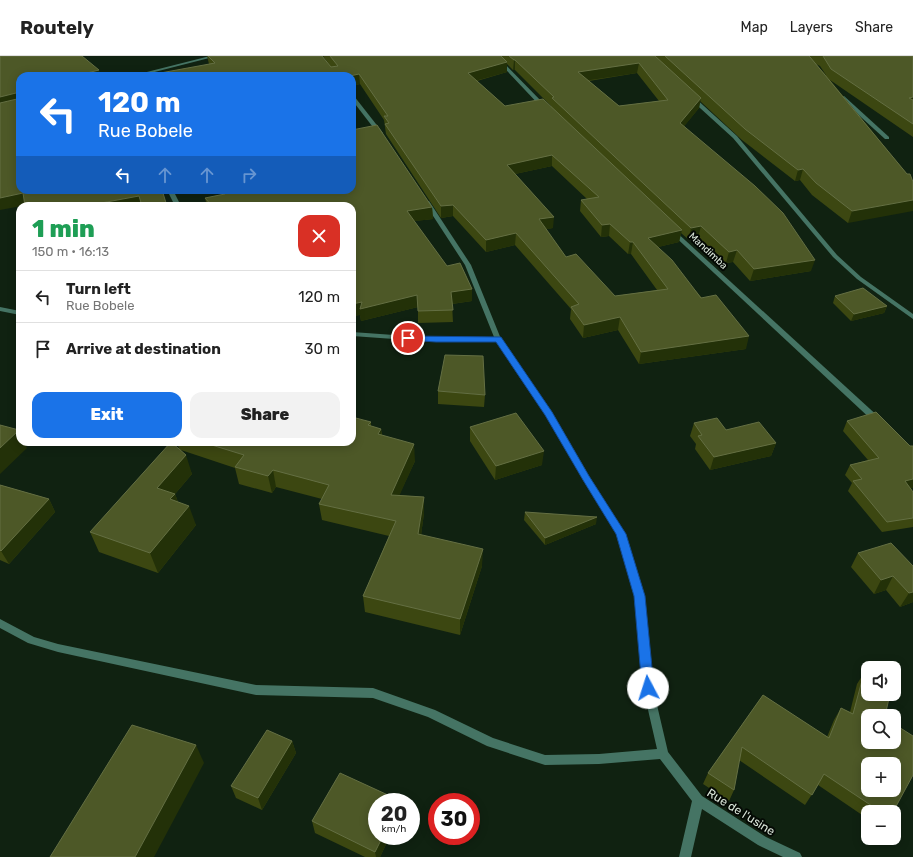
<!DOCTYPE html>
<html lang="en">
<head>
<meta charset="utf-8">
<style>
	:root { --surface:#fff; --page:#f2f2f2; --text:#222; --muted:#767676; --line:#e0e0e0; --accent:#1a73e8 }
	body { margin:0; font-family:Rubik,sans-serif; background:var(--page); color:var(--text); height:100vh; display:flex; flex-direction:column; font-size:15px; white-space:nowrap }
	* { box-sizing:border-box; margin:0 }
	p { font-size:13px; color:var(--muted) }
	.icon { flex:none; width:22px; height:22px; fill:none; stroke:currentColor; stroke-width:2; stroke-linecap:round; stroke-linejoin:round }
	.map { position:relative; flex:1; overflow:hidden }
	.sheet { position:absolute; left:16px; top:146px; width:340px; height:244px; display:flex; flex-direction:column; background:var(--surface); border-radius:12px; box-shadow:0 2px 10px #0003 }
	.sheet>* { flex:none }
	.hud { position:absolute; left:16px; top:16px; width:340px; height:122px; border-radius:12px; box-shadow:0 2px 10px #0003; background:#1a73e8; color:#fff; overflow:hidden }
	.buttons { position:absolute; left:861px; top:605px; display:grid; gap:8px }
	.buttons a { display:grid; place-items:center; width:40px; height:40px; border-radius:8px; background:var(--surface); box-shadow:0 2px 10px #0003; font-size:20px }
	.speed { position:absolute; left:368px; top:737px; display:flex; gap:8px; font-size:20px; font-weight:700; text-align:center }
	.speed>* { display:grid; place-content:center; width:52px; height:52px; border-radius:50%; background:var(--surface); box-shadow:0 2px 10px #0003; line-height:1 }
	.speed small { font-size:10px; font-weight:400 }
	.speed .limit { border:6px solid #d22; background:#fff; color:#111 }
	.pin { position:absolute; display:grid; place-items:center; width:34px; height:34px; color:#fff; margin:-17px; border:2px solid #fff; border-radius:50%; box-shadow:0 1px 4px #0007 }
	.me { position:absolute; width:44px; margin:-22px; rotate:355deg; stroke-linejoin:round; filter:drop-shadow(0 0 3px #0008) }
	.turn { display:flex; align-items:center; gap:14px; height:84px; padding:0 16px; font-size:18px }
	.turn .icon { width:52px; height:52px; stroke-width:2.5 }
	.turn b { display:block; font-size:28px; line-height:34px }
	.lanes { display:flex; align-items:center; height:38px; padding:0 16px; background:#0003; justify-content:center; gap:20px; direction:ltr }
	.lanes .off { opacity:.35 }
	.round { display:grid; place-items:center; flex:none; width:42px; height:42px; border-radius:12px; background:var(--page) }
	.summary { display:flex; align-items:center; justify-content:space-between; height:68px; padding:0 16px }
	h1 { font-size:24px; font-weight:800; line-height:30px; color:#1e9e55 }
	.button { display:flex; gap:8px; margin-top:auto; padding:8px 16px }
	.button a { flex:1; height:46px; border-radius:12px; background:var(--accent); color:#fff; font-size:16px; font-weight:800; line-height:46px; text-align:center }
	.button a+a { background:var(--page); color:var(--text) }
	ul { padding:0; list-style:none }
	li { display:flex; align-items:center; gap:12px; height:52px; padding:0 16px; border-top:1px solid var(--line) }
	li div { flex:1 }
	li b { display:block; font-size:15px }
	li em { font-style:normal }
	header { display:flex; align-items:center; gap:24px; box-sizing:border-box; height:56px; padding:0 20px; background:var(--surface); border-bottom:1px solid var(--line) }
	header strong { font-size:19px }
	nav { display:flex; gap:22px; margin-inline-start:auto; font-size:14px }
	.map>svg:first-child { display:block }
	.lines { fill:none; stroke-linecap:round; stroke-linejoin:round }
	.minor { fill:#457464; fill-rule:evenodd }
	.wall { fill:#3c4711; fill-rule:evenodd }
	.shaded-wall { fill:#233108 }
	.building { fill:#4d5827; stroke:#646f43; fill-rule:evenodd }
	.route { fill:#1a73e8; stroke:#114b97 }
	.labels { text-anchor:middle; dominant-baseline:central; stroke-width:4; stroke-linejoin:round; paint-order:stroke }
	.far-street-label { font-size:10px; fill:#dce8dc; stroke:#040904 }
	.street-label { font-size:12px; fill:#dce8dc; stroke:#040904 }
</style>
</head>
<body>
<header>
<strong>Routely</strong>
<nav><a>Map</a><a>Layers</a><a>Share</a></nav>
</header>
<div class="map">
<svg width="913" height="801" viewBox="0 0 913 801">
	<rect width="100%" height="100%" fill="#102211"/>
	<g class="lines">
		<!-- minor -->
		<g class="minor">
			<polygon points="210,0 217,0 139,20 131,20"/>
			<polygon points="493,0 497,0 546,50 546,52 542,52"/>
			<polygon points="352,40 354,40 383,77 383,79 379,79 352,44"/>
			<polygon points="689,40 693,40 737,80 837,199 861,221 913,258 913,263 857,223 833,201 733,82 689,42"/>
			<polygon points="840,40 844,40 889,81 889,83 885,83 840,42"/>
			<polygon points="167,134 173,134 181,150 175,150"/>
			<polygon points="425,145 429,145 471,209 501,283 552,356 589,420 625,477 644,540 653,632 668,696 702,740 766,781 800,797 802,801 783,801 758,789 702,753 691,801 679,801 692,745 660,703 599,708 545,709 487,690 428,661 373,642 256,639 58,596 28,587 0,572 0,563 34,581 58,588 256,629 373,632 435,654 493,682 545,699 599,698 657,693 643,632 634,540 617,478 583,424 546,359 496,285 436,286 352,280 352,276 436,282 494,281 465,209 424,146"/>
			<polygon points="672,173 674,174 881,363 882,365 881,367 875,367 670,176 669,175"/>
			<polygon points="0,251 20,255 20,259 0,255"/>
		</g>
	</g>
	<!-- wall -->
	<g class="wall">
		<path d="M207,0H322L331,11L323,0H913V81L830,24L907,118L848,167L812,139L800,124L795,125L742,84L700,45L699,52L684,70L811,215L750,225L733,206L726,207L698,182L689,184L681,177L679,186L658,191L746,293L639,308L618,274L583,282L570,263L571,253L515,189L486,196L453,160L441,162L386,78L384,64L360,28L352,30V20L209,8ZM507,8L513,14H515L551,50V51L505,50L477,25L507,16ZM816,8L820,10L826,19ZM637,17L659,45L619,50L589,25ZM552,110L587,143L581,144L580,155L601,181L609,180L628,198H631L657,234L615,240L566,201L546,173L553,172L515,118Z"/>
		<polygon points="221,134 352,134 432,151 433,163 414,165 447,210 472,233 472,245 452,248 453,266 418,267 418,251 361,265 360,259 352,260 352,150 207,150 205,142 223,138"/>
		<polygon points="835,240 887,250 884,257 851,265 833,247"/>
		<polygon points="438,335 485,339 484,351 438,348"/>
		<polygon points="847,365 910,390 913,390 913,432 911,432 913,436 913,471 882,476 848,435 852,427 845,419 850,409 868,404 843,375"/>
		<polygon points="371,366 371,370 381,373 382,379 415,405 399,439 424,441 424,457 421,479 482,510 460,579 365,556 363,540 389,480 322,464 319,448 322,443 276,431 272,437 239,428 235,412 181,394 192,418 175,438 178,446 196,469 158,517 99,496 90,476 179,393 177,386 352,386"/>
		<polygon points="694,367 726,374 776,387 771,400 710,414 695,393 696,388 690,380"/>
		<polygon points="470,371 542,409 495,424 470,385"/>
		<polygon points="0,429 49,443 55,456 9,508 0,504"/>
		<polygon points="525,456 596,468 545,489 524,464"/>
		<polygon points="858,497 913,510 913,546 900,551 886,534 874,538 851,511"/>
		<polygon points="864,617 868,660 893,756 868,756 868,763 818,729 805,749 739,704 734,734 729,745 703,728 708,717 763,639 827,681 834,664 841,652 850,656 857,628"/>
		<polygon points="292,685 296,697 262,754 236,742 231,730"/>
		<polygon points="312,765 377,780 390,780 380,801 365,801 315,777"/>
	</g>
	<!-- shaded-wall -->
	<g class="shaded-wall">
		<polygon points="514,4 515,4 515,14 513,14"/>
		<polygon points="507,6 507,16 468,27 468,17"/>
		<polygon points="639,7 637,17 577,26 578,16"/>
		<polygon points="99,14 101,20 75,20"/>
		<polygon points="359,18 360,28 352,30 352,20 350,20"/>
		<polygon points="16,37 20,48 0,53 0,41"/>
		<polygon points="913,41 913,51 909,42"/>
		<polygon points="701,42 699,52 678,78 680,67"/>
		<polygon points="552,99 552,110 506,120 507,109"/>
		<polygon points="803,113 800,124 795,125 798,114"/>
		<polygon points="23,137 27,149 0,154 0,142"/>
		<polygon points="139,140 142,150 85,150"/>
		<polygon points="913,144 913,155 848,167 852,155"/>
		<polygon points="453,149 453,160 441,162 441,150"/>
		<polygon points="432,151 433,163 407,166 407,155"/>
		<polygon points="554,161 553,172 538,175 539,163"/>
		<polygon points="610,168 609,180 601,181 602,169"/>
		<polygon points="701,170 698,182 689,184 691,172"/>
		<polygon points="682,174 679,186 646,194 648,182"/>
		<polygon points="516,177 515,189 486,196 486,184"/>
		<polygon points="630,186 633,186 631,198 628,198"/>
		<polygon points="737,194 733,206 726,207 729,196"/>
		<polygon points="815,204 811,215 750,225 754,213"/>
		<polygon points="472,233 472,245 451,248 451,236"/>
		<polygon points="417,239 418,251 361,265 360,259 352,260 352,248"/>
		<polygon points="887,250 884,257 851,265 854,258"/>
		<polygon points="620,261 618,274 583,282 584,269"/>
		<polygon points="749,280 746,293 639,308 641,296"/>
		<polygon points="381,373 382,389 378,378"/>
		<polygon points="19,374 20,377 20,386 24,386 27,392 0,418 0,392"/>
		<polygon points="776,387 771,400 710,414 714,401"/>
		<polygon points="414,388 415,405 392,456 391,439"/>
		<polygon points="544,395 542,409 495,424 496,410"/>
		<polygon points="186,399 192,418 175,438 182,457 157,432"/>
		<polygon points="273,414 276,431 272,437 268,420"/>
		<polygon points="913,423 913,432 900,435 905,425"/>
		<polygon points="424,441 424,457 419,495 418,478"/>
		<polygon points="49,443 55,456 9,508 1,495"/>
		<polygon points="189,450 196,469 158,517 150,497"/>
		<polygon points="597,461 596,468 545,489 545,482"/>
		<polygon points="483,493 482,510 460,579 460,563"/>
		<polygon points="893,520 886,534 874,538 881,524"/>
		<polygon points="913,536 913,546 900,551 909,537"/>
		<polygon points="292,685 296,697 262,754 258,742"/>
		<polygon points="196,689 204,707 154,801 135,801"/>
		<polygon points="383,780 390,780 380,801 376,801 375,796"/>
	</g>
	<!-- building -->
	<g class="building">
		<polygon points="0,0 82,0 99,14 75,20 20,20 20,134 162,134 167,150 142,150 139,140 85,150 25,150 23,137 0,142 0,47 17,43 18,39 16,37 0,41"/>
		<path d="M208,0H322L331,11L338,10L330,0H501L507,6L468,17L505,50L543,43L682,174L648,182L672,204L701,242L716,239L749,280L641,296L620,261L584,269L571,251L579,248L516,177L486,184L453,149L441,150L385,68L389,67L384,60H388L359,18L350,20H144L215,7ZM552,99L599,141L581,144L602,169L610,168L630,186H633L668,233L615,240L576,198L566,201L539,163L554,161L507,109Z"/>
		<path d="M509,0H655L701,42L680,67L755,130L783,157L815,204L754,213L737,194L729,196L701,170L691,172L552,42L554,41L515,4H514ZM639,7L668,44L619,50L578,16Z"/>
		<polygon points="665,0 809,0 810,1 907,118 910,118 913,126 913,144 852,155 816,127 803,113 798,114 745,73"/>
		<polygon points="823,0 913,0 913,41 909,42 913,44 913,68 831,13"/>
		<polygon points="377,69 432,151 407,155 447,210 460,207 472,233 451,236 453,254 418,255 417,239 360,253 362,246 352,248 352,150 212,150 205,142 225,138 224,134 352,134 352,74"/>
		<polygon points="863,232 887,250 854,258 835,240"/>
		<polygon points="445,299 483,300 485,339 438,335"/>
		<polygon points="876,356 910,390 913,390 913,423 905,425 913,436 913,462 887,466 853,425 862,423 850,409 879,402 847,365"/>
		<polygon points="516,357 544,395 496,410 470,371"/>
		<polygon points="352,361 371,366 368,369 381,373 378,378 414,388 391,439 424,441 418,478 483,493 460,563 363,540 396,465 319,448 329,429 273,414 268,420 235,411 244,399 202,386 352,386"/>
		<polygon points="717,362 726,374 759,366 776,387 714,401 698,380 702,379 694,367"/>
		<polygon points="0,369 19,374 0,392"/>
		<polygon points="171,386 186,399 157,432 175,438 170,443 189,450 150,497 90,476"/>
		<polygon points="0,429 49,443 1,495 0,494"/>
		<polygon points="525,456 597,461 545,482"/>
		<polygon points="891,487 913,510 913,536 909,537 893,520 881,524 858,497"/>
		<path d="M864,617L868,618V638H890L885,660H868V686H894V668L913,680V719L893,756H881L824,718L812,739L742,691L734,734L708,717L763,639L829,682L841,652L853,658ZM868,708H894V734H868Z"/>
		<polygon points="132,669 196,689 135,801 50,801"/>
		<polygon points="267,674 292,685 258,742 231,730"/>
		<polygon points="340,717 401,745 400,746 377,746 377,780 383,780 375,796 312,765"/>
	</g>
	<!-- route -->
	<polygon class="route" points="405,280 501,281 552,356 589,420 626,478 645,540 654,632 652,636 648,638 644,636 642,632 634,540 616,478 583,424 545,359 496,286 436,286 408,284 405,284"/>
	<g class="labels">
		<!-- far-street labels -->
		<g class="far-street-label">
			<text transform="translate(708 195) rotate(43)">Mandimba</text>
		</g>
		<!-- street labels -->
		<g class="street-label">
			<text transform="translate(741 756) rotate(32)">Rue de l'usine</text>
		</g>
	</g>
</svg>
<div class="buttons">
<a><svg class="icon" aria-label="sound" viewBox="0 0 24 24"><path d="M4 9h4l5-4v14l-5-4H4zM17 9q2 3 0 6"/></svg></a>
<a><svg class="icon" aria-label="search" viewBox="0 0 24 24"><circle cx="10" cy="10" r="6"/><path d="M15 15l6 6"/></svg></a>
<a>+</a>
<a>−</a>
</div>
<div class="speed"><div>20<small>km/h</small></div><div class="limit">30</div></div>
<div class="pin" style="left:408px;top:282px;background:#d93025"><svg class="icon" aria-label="arrive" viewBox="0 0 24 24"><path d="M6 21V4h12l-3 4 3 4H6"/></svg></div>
<svg class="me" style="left:648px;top:632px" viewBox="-20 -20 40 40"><circle r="19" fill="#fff"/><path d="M0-13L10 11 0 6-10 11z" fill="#1a73e8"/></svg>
<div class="hud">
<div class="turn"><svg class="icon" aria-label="left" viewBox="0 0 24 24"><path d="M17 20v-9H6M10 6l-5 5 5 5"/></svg><div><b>120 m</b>Rue Bobele</div></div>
<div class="lanes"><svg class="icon" aria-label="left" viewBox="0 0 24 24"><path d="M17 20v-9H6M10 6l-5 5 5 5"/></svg><svg class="icon off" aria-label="ahead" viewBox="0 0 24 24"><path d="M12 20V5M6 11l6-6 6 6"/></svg><svg class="icon off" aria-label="ahead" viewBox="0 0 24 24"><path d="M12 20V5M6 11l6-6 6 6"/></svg><svg class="icon off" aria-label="right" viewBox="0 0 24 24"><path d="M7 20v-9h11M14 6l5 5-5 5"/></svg></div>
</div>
<section class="sheet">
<div class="summary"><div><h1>1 min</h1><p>150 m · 16:13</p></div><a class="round" style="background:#d93025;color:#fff"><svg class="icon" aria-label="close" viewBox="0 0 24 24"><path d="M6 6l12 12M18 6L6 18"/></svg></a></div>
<ul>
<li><svg class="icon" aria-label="left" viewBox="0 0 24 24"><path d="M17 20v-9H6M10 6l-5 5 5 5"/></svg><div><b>Turn left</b><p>Rue Bobele</p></div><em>120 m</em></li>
<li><svg class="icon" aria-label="arrive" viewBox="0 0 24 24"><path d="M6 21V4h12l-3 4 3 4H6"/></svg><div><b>Arrive at destination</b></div><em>30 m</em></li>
</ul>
<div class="button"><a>Exit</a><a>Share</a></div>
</section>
</div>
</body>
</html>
